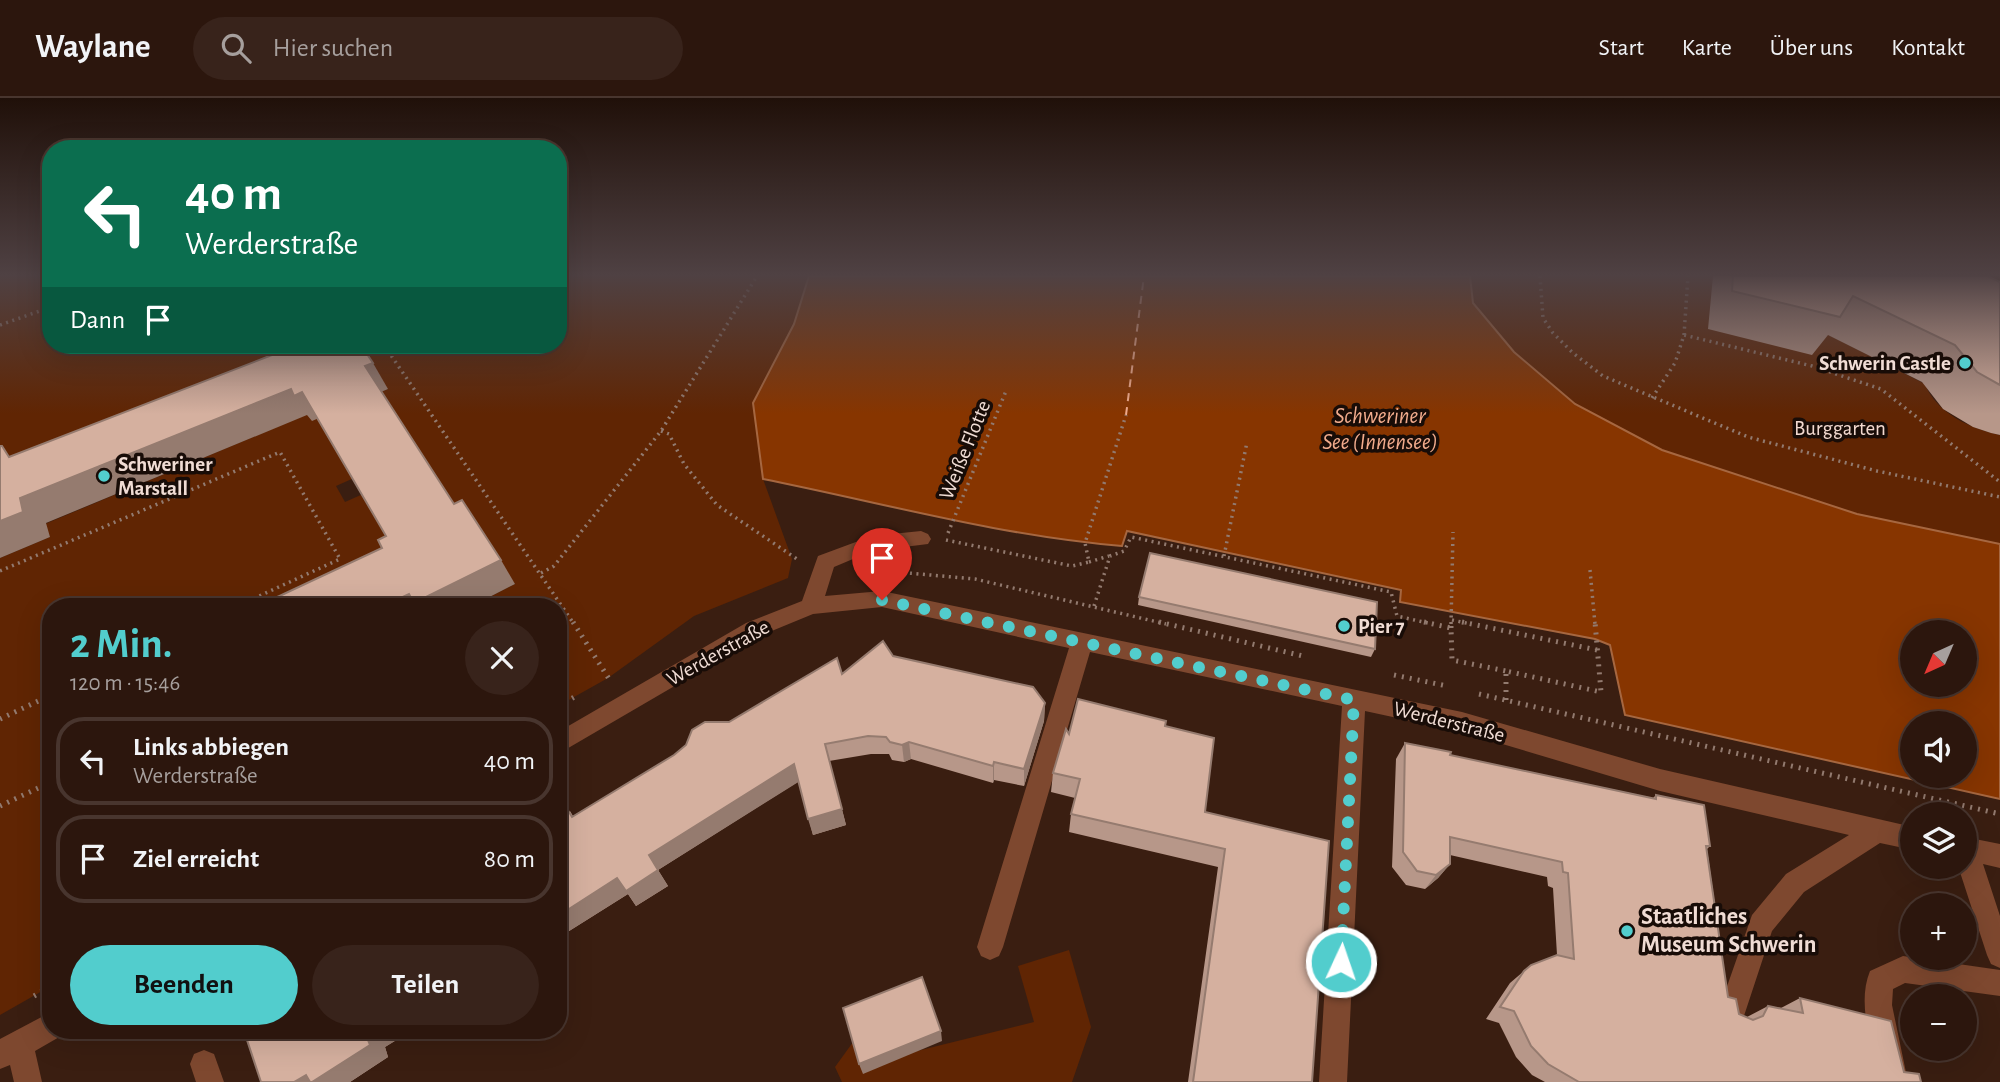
<!DOCTYPE html>
<html lang="de">
<head>
<meta charset="utf-8">
<style>
	:root { --surface:#2c160d; --page:#38231b; --text:#f1f3f6; --muted:#a69f9d; --line:#48352e; --accent:#52cdcd }
	body { margin:0; font-family:"Alegreya Sans",sans-serif; background:var(--page); color:var(--text); height:100vh; display:flex; flex-direction:column; font-size:26px; white-space:nowrap }
	* { box-sizing:border-box; margin:0 }
	p { font-size:23px; color:var(--muted) }
	.icon { flex:none; width:38px; height:38px; fill:none; stroke:currentColor; stroke-width:2; stroke-linecap:round; stroke-linejoin:round }
	.map { position:relative; flex:1; overflow:hidden }
	.sheet { position:absolute; left:42px; top:500px; width:525px; height:441px; display:flex; flex-direction:column; background:var(--surface); border-radius:28px; box-shadow:0 7px 28px #0002,0 0 0 2px var(--line) }
	.sheet>* { flex:none }
	.guide { position:absolute; left:42px; top:42px; width:525px; height:214px; border-radius:28px; box-shadow:0 7px 28px #0002,0 0 0 2px var(--line); background:#0b6e4f; color:#fff; overflow:hidden }
	.needle { width:46px; rotate:224deg }
	.buttons { position:absolute; left:1900px; top:522px; display:grid; gap:14px }
	.buttons a { display:grid; place-items:center; width:77px; height:77px; border-radius:50%; background:var(--surface); box-shadow:0 7px 28px #0002,0 0 0 2px var(--line); font-size:35px }
	.pin { position:absolute; display:grid; place-items:center; width:60px; height:60px; color:#fff; margin:-72px -30px; border-radius:50% 50% 50% 0; rotate:-45deg; box-shadow:0 0 7px #0007 }
	.pin .icon { rotate:45deg }
	.me { position:absolute; width:77px; margin:-38px; rotate:3deg; stroke-linejoin:round; filter:drop-shadow(0 0 5px #0008) }
	.turn { display:flex; align-items:center; gap:24px; height:147px; padding:0 28px; font-size:32px }
	.turn .icon { width:91px; height:91px; stroke-width:2.5 }
	.turn b { display:block; font-size:49px; line-height:60px }
	.then { display:flex; align-items:center; height:66px; padding:0 28px; background:#0003; gap:14px; font-size:26px }
	.round { display:grid; place-items:center; flex:none; width:74px; height:74px; border-radius:37px; background:var(--page) }
	.headline { display:flex; align-items:center; justify-content:space-between; height:119px; padding:0 28px }
	h1 { font-size:42px; font-weight:700; line-height:52px; color:var(--accent) }
	.primary-button { display:flex; gap:14px; margin-top:auto; padding:14px 28px }
	.primary-button a { flex:1; height:80px; border-radius:42px; background:var(--accent); color:#111; font-size:28px; font-weight:700; line-height:80px; text-align:center }
	.primary-button a+a { background:var(--page); color:var(--text) }
	ul { padding:0; list-style:none }
	li { display:flex; align-items:center; gap:21px; height:88px; margin:0 14px 10px; padding:0 14px; border:4px solid var(--line); border-radius:28px }
	li div { flex:1 }
	li b { display:block; font-size:26px }
	li em { font-style:normal }
	header { display:flex; align-items:center; gap:42px; box-sizing:border-box; height:98px; padding:0 35px; background:var(--surface); border-bottom:2px solid var(--line) }
	header strong { font-size:33px }
	nav { display:flex; gap:38px; margin-inline-start:auto; font-size:24px }
	.search { width:490px; height:63px; background:var(--page); display:flex; align-items:center; gap:18px; box-sizing:border-box; padding:0 24px; border-radius:38px; color:var(--muted); font-size:26px }
	.map>svg:first-child { display:block }
	.green { fill:#602503 }
	.water { fill:#873500; stroke:#a66740; stroke-width:2; fill-rule:evenodd }
	.lines { fill:none; stroke-linecap:round; stroke-linejoin:round }
	.ferry { stroke:#f1ab8c; stroke-width:2; stroke-dasharray:8 6; stroke-linecap:butt }
	.path-far1 { stroke:#927a6f; stroke-width:3.5; stroke-dasharray:2 4.5; stroke-linecap:butt }
	.path { stroke:#927a6f; stroke-width:5; stroke-dasharray:2 6; stroke-linecap:butt }
	.minor { fill:#7e482f; fill-rule:evenodd }
	.wall { fill:#b79789 }
	.shaded-wall { fill:#957b6f }
	.building { fill:#d5b09f; stroke:#957b6f; stroke-width:2 }
	.route { stroke:#52cdcd; stroke-width:12; stroke-dasharray:0 21.6 }
	.poi-dot { fill:#52cdcd; stroke:#180c07; stroke-width:2.5 }
	.labels { text-anchor:middle; dominant-baseline:central; stroke-width:7; stroke-linejoin:round; paint-order:stroke }
	.poi-label { font-size:21px; font-weight:bold; fill:#f0dcd4; stroke:#180c07; text-anchor:start }
	.park-label { font-size:21px; fill:#f2d9cf; stroke:#180c07 }
	.street-label { font-size:21px; fill:#f0dcd4; stroke:#180c07 }
	.water-label { font-size:23px; font-style:italic; fill:#f1ab8c; stroke:#180c07 }
	.near-poi-label { font-size:24px; font-weight:bold; fill:#f0dcd4; stroke:#180c07; text-anchor:start }
</style>
</head>
<body>
<header>
<strong>Waylane</strong>
<div class="search"><svg class="icon" aria-label="search" viewBox="0 0 24 24"><circle cx="10" cy="10" r="6"/><path d="M15 15l6 6"/></svg>Hier suchen</div>
<nav><a>Start</a><a>Karte</a><a>Über uns</a><a>Kontakt</a></nav>
</header>
<div class="map">
<svg width="2000" height="984" viewBox="0 0 2000 984">
	<rect width="100%" height="100%" fill="#3a1e11"/>
	<!-- green -->
	<g class="green">
		<polygon points="0,178 51,178 51,247 558,247 558,178 809,178 794,226 753,305 763,381 792,461 788,480 694,518 608,580 558,608 558,509 470,509 515,486 469,431 381,294 388,291 0,384"/>
		<path d="M1470,178H1752L1825,235L1925,286C1936,315 1971,331 2000,337V446L1857,416L1662,352L1575,306L1514,254L1473,205Z"/>
		<polygon points="308,316 319,320 354,380 336,388 345,404 363,396 403,463 328,509 51,509 51,888 0,917 0,460 50,439 45,426"/>
		<polygon points="1069,852 1091,929 1072,984 842,984 835,969 856,940 913,954 1034,924 1018,868"/>
	</g>
	<!-- water -->
	<path class="water" d="M809,178H1470L1473,205L1514,254L1575,306L1662,352L1857,416L2000,446V701L1625,617L1610,547L1595,541L1400,504L1401,492L1127,433L1122,448C1001,438 883,405 763,381L753,305L794,226ZM1913,534H1965V586H1913ZM1913,625H1965V677H1913Z"/>
	<g class="lines">
		<!-- ferry -->
		<polyline class="ferry" points="1126,317 1144,178"/>
		<!-- path-far1 -->
		<g class="path-far1">
			<polyline points="1540,178 1543,220 1553,235 1573,255 1603,278 1748,339 1877,373 2000,399"/>
			<polyline points="0,227 51,209"/>
			<polyline points="1684,237 1688,178"/>
			<polyline points="384,247 574,526"/>
			<polyline points="1652,300 1675,265 1684,237 1812,268 1881,291 2000,384"/>
			<polyline points="661,333 669,336 684,366 717,407 797,461"/>
			<polyline points="948,435 1006,293"/>
			<polyline points="946,442 1072,468 1089,464 1085,445 1126,317"/>
			<polyline points="1224,458 1247,344"/>
			<polyline points="1089,464 1109,458"/>
			<polyline points="1590,472 1595,526"/>
			<polyline points="0,473 280,354 340,461 235,509"/>
			<polyline points="897,474 975,481 1166,526"/>
			<polyline points="541,475 554,468 661,333 757,178"/>
			<polyline points="1094,508 1110,458 1124,453 1131,439 1391,494 1397,518 1432,526"/>
			<polyline points="1452,522 1471,526"/>
			<polyline points="1451,526 1453,434"/>
		</g>
		<!-- path -->
		<g class="path">
			<polyline points="573,524 611,584"/>
			<polyline points="1159,524 1303,558"/>
			<polyline points="1424,524 1451,530 1452,562 1506,573"/>
			<polyline points="1462,524 1597,552"/>
			<polyline points="1451,530 1451,524"/>
			<polyline points="1394,577 1447,588"/>
			<polyline points="1479,596 2000,716"/>
			<polyline points="1506,602 1506,573 1601,594 1595,524"/>
			<polyline points="558,608 578,597"/>
			<polyline points="0,621 51,597"/>
			<polyline points="0,708 51,684"/>
			<polyline points="34,898 51,888"/>
		</g>
		<!-- minor -->
		<g class="minor">
			<polygon points="921,433 928,436 931,441 928,446 872,453 834,469 825,498 882,493 1462,614 1660,671 1913,729 1913,752 1880,745 1804,794 1772,833 1741,927 1731,931 1721,927 1717,917 1752,817 1786,776 1849,737 1660,693 1462,634 1365,613 1347,984 1319,984 1342,608 1090,554 1003,849 999,858 990,862 981,858 977,849 1069,550 882,509 813,516 762,537 558,656 558,634 746,525 802,503 818,458 872,438"/>
			<polygon points="1965,739 2000,746 2000,770 1983,766 2000,818 2000,870 1991,866 1987,857 1958,768 1965,768"/>
			<path d="M1903,858L2000,872V898L1905,885L1893,891L1892,907L1908,984H1880C1873,950 1856,907 1870,873Z"/>
			<polygon points="51,914 51,933 63,933 61,938 35,953 42,984 14,984 10,967 0,971 0,941"/>
			<polygon points="204,952 214,956 224,984 196,984 190,966 194,956"/>
		</g>
	</g>
	<!-- wall -->
	<g class="wall">
		<polygon points="1713,178 1987,178 2000,184 2000,337 1991,335 1973,329 1943,311 1922,284 1828,237 1812,257 1708,231"/>
		<polygon points="1139,499 1375,551 1371,559 1138,507"/>
		<polygon points="893,558 1045,605 1044,623 1024,688 994,682 993,685 911,661 904,664 892,662 889,656 871,656 829,663 846,727 813,737 799,683 658,772 668,788 636,808 628,796 558,840 570,713 573,718 729,624 842,576"/>
		<polygon points="1165,628 1205,714 1329,743 1312,984 1188,984 1218,769 1069,734 1071,716 1075,700 1051,694 1053,675 1069,636"/>
		<polygon points="1405,645 1450,657 1653,700 1656,697 1710,748 1707,751 1728,899 1739,916 1747,919 1768,908 1781,910 1800,900 1904,974 1921,984 1545,984 1532,977 1516,959 1499,925 1486,921 1510,885 1524,873 1557,857 1553,790 1548,788 1547,779 1450,757 1450,766 1438,780 1425,791 1406,787 1392,769 1396,661"/>
		<polygon points="234,933 411,933 385,949 388,959 350,984 261,984 246,939"/>
	</g>
	<!-- shaded-wall -->
	<g class="shaded-wall">
		<polygon points="373,265 388,291 381,294 365,268"/>
		<polygon points="291,291 302,294 319,320 312,323 307,317 46,425 50,439 0,460 0,423 20,400"/>
		<polygon points="501,462 515,486 470,509 381,509 409,496"/>
		<polygon points="1045,605 1044,623 1024,688 1024,671"/>
		<polygon points="909,644 911,661 904,664 902,647"/>
		<polygon points="994,664 994,682 993,685 993,668"/>
		<polygon points="794,666 800,683 658,772 668,788 636,808 628,796 558,840 558,818 649,757"/>
		<polygon points="842,711 846,727 813,737 808,721"/>
		<polygon points="1450,766 1438,780 1425,791 1436,777"/>
		<polygon points="374,933 411,933 385,949 388,959 350,984 294,984"/>
		<polygon points="941,933 942,943 863,976 859,966"/>
	</g>
	<!-- building -->
	<g class="building">
		<polygon points="1733,178 1987,178 2000,184 2000,287 1977,274 1955,247 1853,198 1840,219 1732,193"/>
		<polygon points="279,247 361,247 373,265 365,268 454,406 462,402 501,462 414,505 409,496 381,509 256,509 382,450 378,442 386,438 302,294 294,298 291,291 20,400 23,414 0,423 0,348 2,348 9,359 272,257 268,251"/>
		<polygon points="1150,455 1377,504 1375,551 1139,499"/>
		<polygon points="883,543 893,558 1033,589 1045,605 1024,671 994,664 993,668 909,644 902,647 890,644 886,639 868,638 825,646 842,711 808,721 794,666 649,757 658,772 626,793 617,780 558,818 558,696 572,719 674,657 686,647 692,632 705,624 729,624 837,560 842,576"/>
		<polygon points="1078,601 1166,623 1165,628 1214,640 1205,714 1329,743 1312,984 1193,984 1225,751 1071,716 1080,681 1053,675 1066,631 1069,636"/>
		<polygon points="1405,645 1451,654 1450,657 1656,701 1656,697 1704,707 1710,748 1706,748 1728,899 1736,901 1739,916 1753,922 1763,918 1768,908 1803,915 1800,900 1891,923 1904,974 1919,976 1921,984 1579,984 1548,966 1531,948 1514,913 1500,909 1524,873 1531,867 1557,857 1574,861 1568,775 1563,774 1562,764 1450,739 1450,766 1436,777 1417,773 1403,754"/>
		<polygon points="922,879 941,933 859,966 843,910"/>
		<polygon points="244,933 374,933 366,937 370,947 312,984 310,984 306,977 294,984 261,984"/>
	</g>
	<!-- sky -->
	<linearGradient id="sky" x2="0" y2="1"><stop stop-color="#201009"/><stop offset="0.56" stop-color="#4f4143"/><stop offset="1" stop-color="#4f4143" stop-opacity="0"/></linearGradient>
	<rect width="2000" height="316" fill="url(#sky)"/>
	<g class="lines">
		<!-- route -->
		<polyline class="route" points="882,502 1354,602 1341,864"/>
	</g>
	<!-- markers -->
	<g class="poi-dot">
		<circle cx="1965" cy="265" r="7"/>
		<circle cx="104" cy="378" r="7"/>
		<circle cx="1344" cy="528" r="7"/>
		<circle cx="1627" cy="833" r="7"/>
	</g>
	<g class="labels">
		<!-- poi labels -->
		<g class="poi-label">
			<text x="1951" y="265" text-anchor="end">Schwerin Castle</text>
			<text x="118" y="366">Schweriner<tspan x="118" dy="24">Marstall</tspan></text>
			<text x="1358" y="528">Pier 7</text>
		</g>
		<!-- park labels -->
		<g class="park-label">
			<text x="1840" y="330">Burggarten</text>
		</g>
		<!-- street labels -->
		<g class="street-label">
			<text transform="translate(965 352) rotate(-68)">Weiße Flotte</text>
			<text transform="translate(718 555) rotate(-29)">Werderstraße</text>
			<text transform="translate(1449 624) rotate(14)">Werderstraße</text>
		</g>
		<!-- water labels -->
		<g class="water-label">
			<text x="1380" y="318">Schweriner<tspan x="1380" dy="26">See (Innensee)</tspan></text>
		</g>
		<!-- near-poi labels -->
		<g class="near-poi-label">
			<text x="1641" y="819">Staatliches<tspan x="1641" dy="28">Museum Schwerin</tspan></text>
		</g>
	</g>
</svg>
<div class="buttons">
<a><svg class="needle" viewBox="-14 -14 28 28"><path d="M0-13l5 13h-10z" fill="#e53935"/><path d="M0 13l5-13h-10z" fill="#a69f9d"/></svg></a>
<a><svg class="icon" aria-label="sound" viewBox="0 0 24 24"><path d="M4 9h4l5-4v14l-5-4H4zM17 9q2 3 0 6"/></svg></a>
<a><svg class="icon" aria-label="layers" viewBox="0 0 24 24"><path d="M12 4l9 5-9 5-9-5zM3 14l9 5 9-5"/></svg></a>
<a>+</a>
<a>−</a>
</div>
<div class="pin" style="left:882px;top:502px;background:#d93025"><svg class="icon" aria-label="arrive" viewBox="0 0 24 24"><path d="M6 21V4h12l-3 4 3 4H6"/></svg></div>
<svg class="me" style="left:1341px;top:864px" viewBox="-20 -20 40 40"><circle r="17" fill="#52cdcd" stroke="#fff" stroke-width="3"/><path d="M0-11L8 9 0 5-8 9z" fill="#fff"/></svg>
<div class="guide">
<div class="turn"><svg class="icon" aria-label="left" viewBox="0 0 24 24"><path d="M17 20v-9H6M10 6l-5 5 5 5"/></svg><div><b>40 m</b>Werderstraße</div></div>
<div class="then">Dann<svg class="icon" aria-label="arrive" viewBox="0 0 24 24"><path d="M6 21V4h12l-3 4 3 4H6"/></svg></div>
</div>
<section class="sheet">
<div class="headline"><div><h1>2 Min.</h1><p>120 m · 15:46</p></div><a class="round"><svg class="icon" aria-label="close" viewBox="0 0 24 24"><path d="M6 6l12 12M18 6L6 18"/></svg></a></div>
<ul>
<li><svg class="icon" aria-label="left" viewBox="0 0 24 24"><path d="M17 20v-9H6M10 6l-5 5 5 5"/></svg><div><b>Links abbiegen</b><p>Werderstraße</p></div><em>40 m</em></li>
<li><svg class="icon" aria-label="arrive" viewBox="0 0 24 24"><path d="M6 21V4h12l-3 4 3 4H6"/></svg><div><b>Ziel erreicht</b></div><em>80 m</em></li>
</ul>
<div class="primary-button"><a>Beenden</a><a>Teilen</a></div>
</section>
</div>
</body>
</html>
